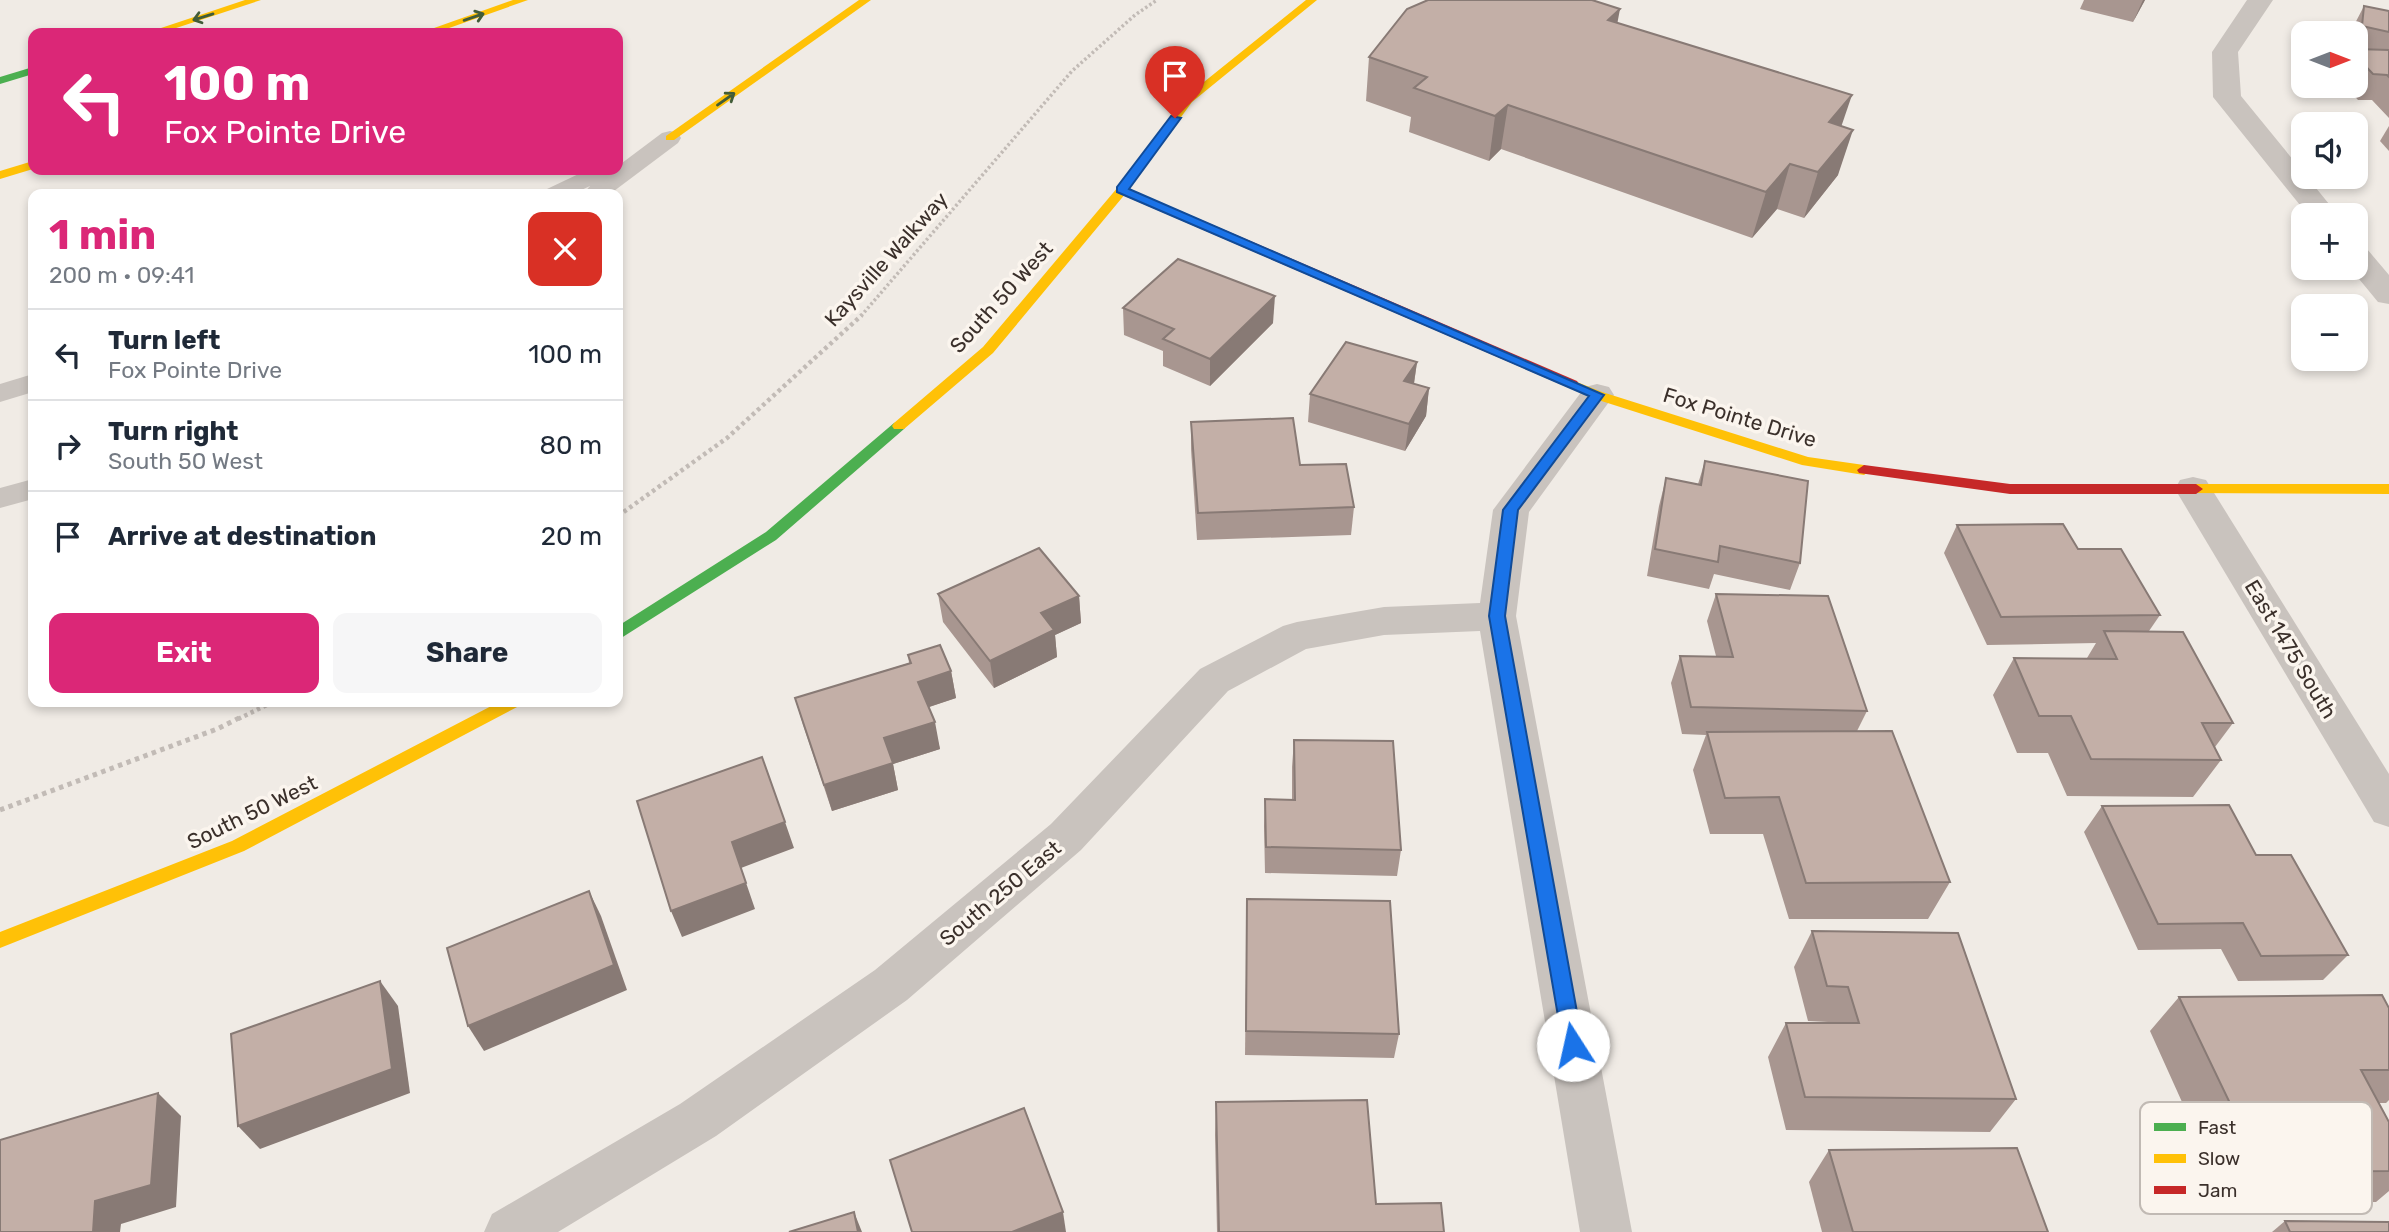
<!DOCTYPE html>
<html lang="en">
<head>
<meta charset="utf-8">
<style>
	:root { --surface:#fff; --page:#f6f6f7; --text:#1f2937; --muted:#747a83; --line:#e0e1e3; --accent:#db2777 }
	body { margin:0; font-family:Rubik,sans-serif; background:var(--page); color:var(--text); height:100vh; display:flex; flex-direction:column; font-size:26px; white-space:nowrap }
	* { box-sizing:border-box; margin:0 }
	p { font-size:23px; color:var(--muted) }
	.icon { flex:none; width:38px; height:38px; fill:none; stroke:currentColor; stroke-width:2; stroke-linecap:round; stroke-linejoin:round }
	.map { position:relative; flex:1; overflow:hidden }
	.drawer { position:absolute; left:28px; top:189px; width:595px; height:518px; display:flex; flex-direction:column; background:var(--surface); border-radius:14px; box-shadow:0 4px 10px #0003 }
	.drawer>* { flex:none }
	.hud { position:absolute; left:28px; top:28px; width:595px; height:147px; border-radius:14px; box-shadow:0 4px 10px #0003; background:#db2777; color:#fff; overflow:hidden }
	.needle { width:46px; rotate:90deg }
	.fabs { position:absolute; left:2291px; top:21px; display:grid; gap:14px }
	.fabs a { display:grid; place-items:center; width:77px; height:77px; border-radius:14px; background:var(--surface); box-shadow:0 4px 10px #0003; font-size:35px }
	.pin { position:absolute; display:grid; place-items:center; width:60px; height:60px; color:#fff; margin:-72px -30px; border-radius:50% 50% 50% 0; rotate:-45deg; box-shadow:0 0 7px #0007 }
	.pin .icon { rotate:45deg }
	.me { position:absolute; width:77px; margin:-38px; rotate:350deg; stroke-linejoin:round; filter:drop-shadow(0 0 5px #0008) }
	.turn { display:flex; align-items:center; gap:24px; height:147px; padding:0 21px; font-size:32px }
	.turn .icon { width:91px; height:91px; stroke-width:2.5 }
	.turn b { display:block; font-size:49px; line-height:60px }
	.round { display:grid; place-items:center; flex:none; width:74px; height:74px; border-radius:14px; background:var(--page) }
	.summary { display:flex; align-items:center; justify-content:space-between; height:119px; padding:0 21px }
	h1 { font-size:42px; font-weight:700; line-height:52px; color:var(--accent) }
	.action { display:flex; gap:14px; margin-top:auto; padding:14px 21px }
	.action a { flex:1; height:80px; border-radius:14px; background:var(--accent); color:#fff; font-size:28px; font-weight:700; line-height:80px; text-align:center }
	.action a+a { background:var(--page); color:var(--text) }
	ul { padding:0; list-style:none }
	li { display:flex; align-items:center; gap:21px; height:91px; padding:0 21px; border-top:2px solid var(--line) }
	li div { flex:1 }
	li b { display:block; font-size:26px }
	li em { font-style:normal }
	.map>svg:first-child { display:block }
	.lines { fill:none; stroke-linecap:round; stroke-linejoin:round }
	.path-far2 { stroke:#c2bbb6; stroke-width:3.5; stroke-dasharray:2.5 2.5; stroke-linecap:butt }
	.path-far1 { stroke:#c2bbb6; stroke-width:4.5; stroke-dasharray:3.5 3.5; stroke-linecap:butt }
	.path { stroke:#c2bbb6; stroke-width:5; stroke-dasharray:4.5 4.5; stroke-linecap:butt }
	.lane { fill:#c9c3be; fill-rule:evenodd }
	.street { fill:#c9c3be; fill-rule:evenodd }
	.fast { fill:#4caf50; fill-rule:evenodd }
	.slow { fill:#ffc107; fill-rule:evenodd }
	.jam { fill:#c62828; fill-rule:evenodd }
	.wall { fill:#a89690 }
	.shaded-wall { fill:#887a75 }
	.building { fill:#c3afa7; stroke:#887a75; stroke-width:2 }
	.oneway { stroke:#415c38 }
	.route { fill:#1a73e8; stroke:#114b97; stroke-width:2 }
	.labels { text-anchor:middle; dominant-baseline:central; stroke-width:7; stroke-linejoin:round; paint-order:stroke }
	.street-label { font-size:21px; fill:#3b302b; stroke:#fbf5ee }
	.key { fill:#fbf5ee; stroke:#c1bab4; stroke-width:2 }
	.key-label { font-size:19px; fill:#3b302b }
</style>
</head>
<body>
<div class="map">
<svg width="2389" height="1232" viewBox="0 0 2389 1232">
	<rect width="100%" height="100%" fill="#f0ebe5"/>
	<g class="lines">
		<!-- path-far2 -->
		<polyline class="path-far2" points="861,316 1072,71 1135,15 1157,0"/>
		<!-- path-far1 -->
		<g class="path-far1">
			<polyline points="618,516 727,438 862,315"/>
			<polyline points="238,719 273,702"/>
		</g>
		<!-- path -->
		<polyline class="path" points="0,810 217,729 241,717"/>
		<!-- lane -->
		<g class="lane">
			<polygon points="670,131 678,133 681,138 678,143 610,194 583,194 590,186 573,194 543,194 547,189 587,170 618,170 618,166 662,133"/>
			<polygon points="33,374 33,392 0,402 0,384"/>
			<polygon points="33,479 33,499 0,508 0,488"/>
		</g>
		<!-- street -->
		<g class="street">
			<polygon points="2247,0 2273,0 2238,52 2241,96 2303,172 2303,177 2307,177 2338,215 2308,215 2213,97 2212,52"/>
			<polygon points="2356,246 2367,249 2389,275 2389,304 2378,302 2350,268 2356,268"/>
			<polygon points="1597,384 1609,387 1614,395 1529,512 1516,616 1632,1232 1580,1232 1480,631 1384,635 1306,649 1228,691 1081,850 907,1000 716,1136 558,1232 484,1232 492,1214 680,1104 875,970 1051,824 1200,669 1283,626 1297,622 1384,607 1480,603 1493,510 1585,387"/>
			<polygon points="2193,477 2206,480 2389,774 2389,827 2374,822 2175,489 2180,480"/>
		</g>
		<!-- fast -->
		<g class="fast">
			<polygon points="33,67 33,74 0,84 0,77"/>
			<polygon points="899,421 906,426 904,429 776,540 618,640 618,626 766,532 894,423"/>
		</g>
		<!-- slow -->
		<g class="slow">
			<polygon points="245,0 261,0 161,33 146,33"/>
			<polygon points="513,0 528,0 435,33 420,33"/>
			<polygon points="859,0 871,0 674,140 666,140 666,136"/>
			<polygon points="1306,0 1317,0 1192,102 1126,193 993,353 904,429 894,429 892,426 894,423 983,347 1118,187 1184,98"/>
			<polygon points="33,161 33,169 0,179 0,171"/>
			<polygon points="1572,380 1602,392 1808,457 1864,465 1871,470 1864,475 1802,465 1592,398 1567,387 1565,384"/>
			<polygon points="2196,484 2389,484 2389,494 2191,493 2189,489 2191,485"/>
			<polygon points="499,702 521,702 519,706 244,851 0,948 0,932 232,841"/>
		</g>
		<!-- jam -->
		<g class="jam">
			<polygon points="1122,186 1577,381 1579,384 1572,388 1567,387 1118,193 1116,190"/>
			<polygon points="1864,465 2010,484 2196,484 2203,489 2196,494 2010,494 1859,473 1857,470"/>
		</g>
	</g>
	<!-- wall -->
	<g class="wall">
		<polygon points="2084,0 2145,0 2133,22 2080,9"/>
		<polygon points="2364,6 2389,11 2389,118 2372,100 2358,100 2345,86 2356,86 2356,33 2350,33"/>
		<polygon points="1617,23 1841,127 1838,175 1804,218 1777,209 1752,238 1501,149 1489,161 1409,132 1411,117 1366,101 1369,57"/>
		<polygon points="2389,126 2389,151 2380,141"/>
		<polygon points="1123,308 1273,323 1210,386 1163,366 1163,351 1124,335"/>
		<polygon points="1417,362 1414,384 1429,388 1426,416 1405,451 1308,422 1310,394"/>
		<polygon points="1191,422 1300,465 1354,507 1351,535 1197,540 1191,449"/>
		<polygon points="1705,461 1800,563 1790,590 1714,574 1709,589 1647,576 1659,506 1666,478 1698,484"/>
		<polygon points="1957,525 2078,549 2160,615 2149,631 2233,723 2215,747 2221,760 2193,797 2067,796 2048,753 2017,753 1993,695 2014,658 2087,658 2096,643 1987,645 1944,553"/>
		<polygon points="938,594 1079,596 1081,623 1055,635 1057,657 994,688 943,622"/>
		<polygon points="1716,594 1867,711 1857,731 1950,882 1928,919 1789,919 1763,834 1710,834 1693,770 1706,735 1682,734 1671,683 1680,656 1716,656 1707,621"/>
		<polygon points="908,655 951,671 956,698 929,707 940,749 893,764 898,790 832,811 803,725 795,698 909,663"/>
		<polygon points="1294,740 1401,850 1397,876 1265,873 1264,826 1265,799 1292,800 1292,767"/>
		<polygon points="2102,806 2256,855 2348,955 2323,980 2238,981 2221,949 2138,950 2084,832"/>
		<polygon points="1247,899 1399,1034 1394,1058 1245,1055"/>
		<polygon points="1812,931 2016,1099 1990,1132 1786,1130 1768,1057 1786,1023 1828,1023 1828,1022 1808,1021 1794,967"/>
		<polygon points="2179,997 2389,1008 2389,1100 2386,1103 2379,1103 2389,1122 2389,1191 2376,1202 2228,1204 2150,1031"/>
		<polygon points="1216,1102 1376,1204 1444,1232 1217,1232 1215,1135"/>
		<polygon points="1829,1150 2048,1232 1822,1232 1809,1182"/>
		<polygon points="2285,1221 2389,1232 2272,1232"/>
	</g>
	<!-- shaded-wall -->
	<g class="shaded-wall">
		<polygon points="2143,0 2145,0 2133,22"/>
		<polygon points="1620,9 1612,52 1608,20"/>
		<polygon points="1852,95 1837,139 1829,122"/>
		<polygon points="1508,105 1501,149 1489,161 1495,116"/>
		<polygon points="1853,130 1838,175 1804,218 1818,172"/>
		<polygon points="1790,164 1777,209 1752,238 1766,192"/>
		<polygon points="1275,296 1273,323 1210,386 1210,359"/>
		<polygon points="1417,362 1413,389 1404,381"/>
		<polygon points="1429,388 1426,416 1405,451 1409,424"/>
		<polygon points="1079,596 1081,623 1055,635 1057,657 994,688 990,661 1041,613"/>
		<polygon points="951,671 956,698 923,709 918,682"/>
		<polygon points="935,722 940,749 893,764 898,790 832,811 824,785 884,738"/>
		<polygon points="785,822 794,848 741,868 755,909 682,937 671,911 732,842"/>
		<polygon points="589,891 601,916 627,990 484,1051 468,1026"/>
		<polygon points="380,981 398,1006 410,1093 260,1149 238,1126"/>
		<polygon points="158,1093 181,1116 176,1207 121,1224 120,1232 93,1232 95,1201"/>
		<polygon points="854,1212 862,1232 858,1232"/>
		<polygon points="1063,1212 1066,1232 1012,1232"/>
	</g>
	<!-- building -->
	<g class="building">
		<polygon points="1428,0 1592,0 1620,9 1608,20 1852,95 1829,122 1853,130 1818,172 1790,164 1766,192 1508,105 1495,116 1414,88 1427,77 1369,57 1407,9"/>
		<polygon points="2364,6 2389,11 2389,32 2362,26"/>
		<polygon points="2356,49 2389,50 2389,77 2387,75 2373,74 2356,56"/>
		<polygon points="1178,259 1275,296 1210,359 1163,339 1174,329 1123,308"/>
		<polygon points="1346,342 1417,362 1404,381 1429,388 1409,424 1310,394"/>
		<polygon points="1293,418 1300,465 1346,464 1354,507 1198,513 1191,422"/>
		<polygon points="1705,461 1808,481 1800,563 1720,546 1718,562 1655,549 1666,478 1701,485"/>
		<polygon points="2063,524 2078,549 2121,549 2160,615 2001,617 1957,525"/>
		<polygon points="1039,548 1079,596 1041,613 1054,630 990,661 938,594"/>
		<polygon points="1716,594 1828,596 1867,711 1691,707 1680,656 1733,657"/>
		<polygon points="2104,631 2183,632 2233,723 2202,723 2221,760 2091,759 2071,716 2039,716 2014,658 2117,659"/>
		<polygon points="940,645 951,671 918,682 935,722 884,738 893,763 824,785 795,698 911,663 908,655"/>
		<polygon points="1892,731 1950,882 1806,883 1779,797 1725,798 1707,732"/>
		<polygon points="1294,740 1393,741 1401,850 1266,847 1265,799 1295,800"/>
		<polygon points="762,757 785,822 732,842 746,883 671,911 637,801"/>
		<polygon points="2229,805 2256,855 2291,855 2348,955 2261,956 2243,923 2158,924 2102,806"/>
		<polygon points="589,891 614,965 468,1026 447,948"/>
		<polygon points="1247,899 1390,901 1399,1034 1246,1031"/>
		<polygon points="1812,931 1958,933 2016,1099 1805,1097 1786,1023 1859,1023 1848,987 1827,986"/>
		<polygon points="380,981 392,1069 238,1126 231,1034"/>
		<polygon points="2382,995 2389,1008 2389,1070 2361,1070 2389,1122 2389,1171 2263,1172 2179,997"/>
		<polygon points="158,1093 151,1185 95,1201 93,1232 0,1232 0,1140"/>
		<polygon points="1367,1100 1376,1204 1441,1203 1444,1232 1219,1232 1216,1102"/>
		<polygon points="1024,1108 1063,1212 1012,1232 912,1232 890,1160"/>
		<polygon points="2017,1148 2048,1232 1853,1232 1829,1150"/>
		<polygon points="854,1212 858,1232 789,1232"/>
		<polygon points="2285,1221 2389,1222 2389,1232 2290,1232"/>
	</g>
	<!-- one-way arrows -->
	<defs><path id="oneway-shaft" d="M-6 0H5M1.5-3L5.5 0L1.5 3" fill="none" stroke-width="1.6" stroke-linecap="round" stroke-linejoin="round" transform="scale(1.75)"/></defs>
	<g class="oneway">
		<use href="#oneway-shaft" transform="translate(203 17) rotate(163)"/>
		<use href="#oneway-shaft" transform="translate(474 17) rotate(-19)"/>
		<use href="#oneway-shaft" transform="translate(726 99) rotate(-35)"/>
	</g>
	<!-- route -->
	<polygon class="route" points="1171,116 1181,118 1129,189 1604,395 1518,510 1505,616 1583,1045 1580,1051 1573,1054 1566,1051 1563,1045 1489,616 1503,510 1589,396 1117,192 1117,187"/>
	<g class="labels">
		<!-- street labels -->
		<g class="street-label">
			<text transform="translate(886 259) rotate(-48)">Kaysville Walkway</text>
			<text transform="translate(1001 297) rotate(-48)">South 50 West</text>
			<text transform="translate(1740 417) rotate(17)">Fox Pointe Drive</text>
			<text transform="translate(2291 649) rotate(59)">East 1475 South</text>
			<text transform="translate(252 812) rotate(-26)">South 50 West</text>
			<text transform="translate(1000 893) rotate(-40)">South 250 East</text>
		</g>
	</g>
	<!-- legend -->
	<rect x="2140" y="1102" width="232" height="112" rx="10" class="key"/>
	<rect x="2154" y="1123" width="32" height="8" fill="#4caf50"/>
	<rect x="2154" y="1154" width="32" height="9" fill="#ffc107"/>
	<rect x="2154" y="1186" width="32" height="8" fill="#c62828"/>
	<g class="key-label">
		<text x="2198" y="1134">Fast</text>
		<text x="2198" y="1165">Slow</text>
		<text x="2198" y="1197">Jam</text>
	</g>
</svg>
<div class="fabs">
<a><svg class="needle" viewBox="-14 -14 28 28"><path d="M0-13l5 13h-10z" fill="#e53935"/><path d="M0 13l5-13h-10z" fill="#747a83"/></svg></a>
<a><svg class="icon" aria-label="sound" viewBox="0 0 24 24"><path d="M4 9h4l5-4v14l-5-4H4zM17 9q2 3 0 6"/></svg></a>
<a>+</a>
<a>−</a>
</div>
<div class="pin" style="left:1175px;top:118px;background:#d93025"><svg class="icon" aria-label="arrive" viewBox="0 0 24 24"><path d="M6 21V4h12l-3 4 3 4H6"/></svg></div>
<svg class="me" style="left:1573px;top:1045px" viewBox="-20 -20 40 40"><circle r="19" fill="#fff"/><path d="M0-13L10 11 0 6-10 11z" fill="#1a73e8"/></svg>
<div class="hud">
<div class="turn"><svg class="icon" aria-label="left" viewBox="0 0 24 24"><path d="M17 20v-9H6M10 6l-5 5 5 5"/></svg><div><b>100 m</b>Fox Pointe Drive</div></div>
</div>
<section class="drawer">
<div class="summary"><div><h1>1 min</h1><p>200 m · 09:41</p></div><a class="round" style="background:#d93025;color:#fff"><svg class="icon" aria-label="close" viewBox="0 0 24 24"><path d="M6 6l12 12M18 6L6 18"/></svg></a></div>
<ul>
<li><svg class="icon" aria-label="left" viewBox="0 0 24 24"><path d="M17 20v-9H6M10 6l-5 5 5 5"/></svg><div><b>Turn left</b><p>Fox Pointe Drive</p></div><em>100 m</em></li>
<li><svg class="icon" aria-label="right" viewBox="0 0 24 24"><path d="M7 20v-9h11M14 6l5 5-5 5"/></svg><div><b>Turn right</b><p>South 50 West</p></div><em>80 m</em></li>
<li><svg class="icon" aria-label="arrive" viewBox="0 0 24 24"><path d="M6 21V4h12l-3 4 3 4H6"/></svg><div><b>Arrive at destination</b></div><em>20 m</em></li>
</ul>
<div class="action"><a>Exit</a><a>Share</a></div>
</section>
</div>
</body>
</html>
